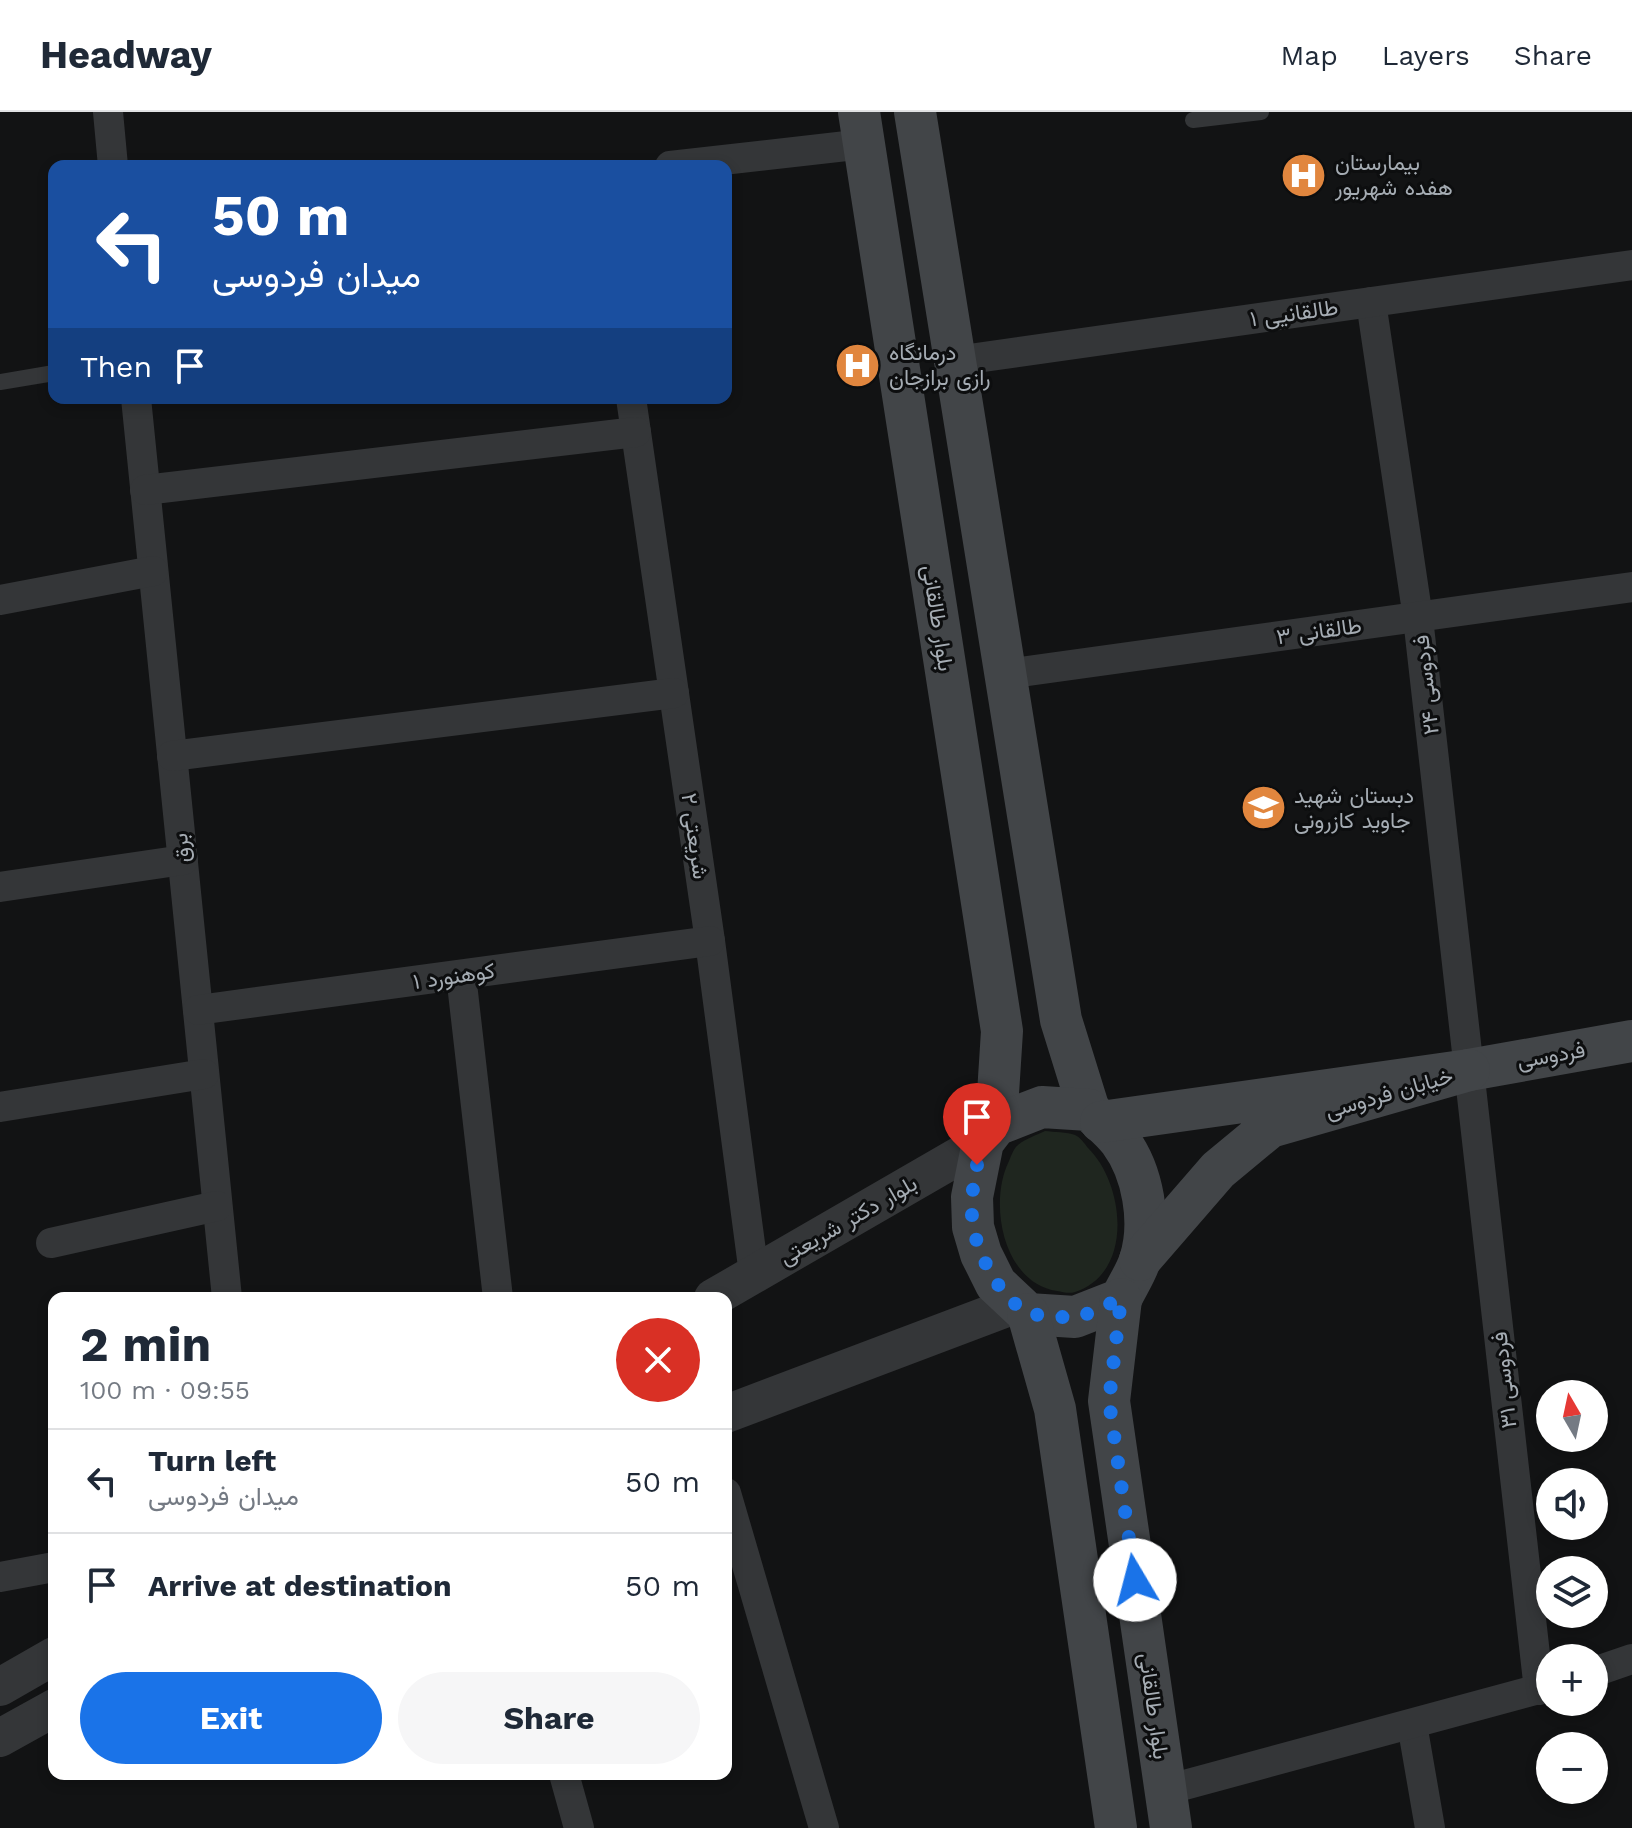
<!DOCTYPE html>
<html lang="en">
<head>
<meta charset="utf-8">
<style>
	:root { --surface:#fff; --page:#f6f6f7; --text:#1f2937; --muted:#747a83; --line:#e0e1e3; --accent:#1a73e8 }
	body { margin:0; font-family:"Work Sans",Vazirmatn,sans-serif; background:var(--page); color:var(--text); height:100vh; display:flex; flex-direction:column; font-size:30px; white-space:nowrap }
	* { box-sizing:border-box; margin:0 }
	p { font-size:26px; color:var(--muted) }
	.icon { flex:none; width:44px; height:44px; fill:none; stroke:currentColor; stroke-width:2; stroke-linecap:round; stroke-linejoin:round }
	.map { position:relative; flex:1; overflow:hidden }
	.side { position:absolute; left:48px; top:1180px; width:684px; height:488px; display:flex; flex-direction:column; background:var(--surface); border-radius:16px; box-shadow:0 4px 12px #0003 }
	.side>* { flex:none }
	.banner { position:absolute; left:48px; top:48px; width:684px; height:244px; border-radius:16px; box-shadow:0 4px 12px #0003; background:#1a4fa0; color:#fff; overflow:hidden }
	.needle { width:52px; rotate:351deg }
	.tools { position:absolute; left:1536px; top:1268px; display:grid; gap:16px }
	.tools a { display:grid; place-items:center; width:72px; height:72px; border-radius:50%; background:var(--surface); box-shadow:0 4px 12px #0003; font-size:40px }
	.pin { position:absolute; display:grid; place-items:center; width:68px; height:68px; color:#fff; margin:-82px -34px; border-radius:50% 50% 50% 0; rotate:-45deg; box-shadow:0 0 8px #0007 }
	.pin .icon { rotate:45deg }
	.me { position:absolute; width:88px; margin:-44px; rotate:352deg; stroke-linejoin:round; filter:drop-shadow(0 0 6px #0008) }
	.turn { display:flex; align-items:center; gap:28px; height:168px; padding:0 32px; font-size:36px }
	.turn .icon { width:104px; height:104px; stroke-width:2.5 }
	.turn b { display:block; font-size:56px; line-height:68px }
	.then { display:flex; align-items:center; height:76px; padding:0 32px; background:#0003; gap:16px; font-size:30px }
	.round { display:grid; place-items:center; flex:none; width:84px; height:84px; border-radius:42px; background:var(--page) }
	.overview { display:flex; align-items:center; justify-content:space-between; height:136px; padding:0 32px }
	h1 { font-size:48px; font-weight:700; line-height:60px }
	.action { display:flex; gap:16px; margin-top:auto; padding:16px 32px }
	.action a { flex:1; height:92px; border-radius:48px; background:var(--accent); color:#fff; font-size:32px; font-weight:700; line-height:92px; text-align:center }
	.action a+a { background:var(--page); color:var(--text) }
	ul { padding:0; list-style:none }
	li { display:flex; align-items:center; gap:24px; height:104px; padding:0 32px; border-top:2px solid var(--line) }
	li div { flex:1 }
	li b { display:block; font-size:30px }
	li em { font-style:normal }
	header { display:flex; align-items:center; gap:48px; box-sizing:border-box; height:112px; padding:0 40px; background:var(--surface); border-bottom:2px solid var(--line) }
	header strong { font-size:38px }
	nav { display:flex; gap:44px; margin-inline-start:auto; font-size:28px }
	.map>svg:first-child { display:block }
	.green { fill:#1f261f }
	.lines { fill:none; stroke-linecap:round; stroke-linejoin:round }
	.service { stroke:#343638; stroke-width:16 }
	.minor { stroke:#343638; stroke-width:30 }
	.tertiary { stroke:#343638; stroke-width:38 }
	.secondary { stroke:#424548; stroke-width:42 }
	.route { stroke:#1a73e8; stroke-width:14; stroke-dasharray:0 25.2 }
	.labels { text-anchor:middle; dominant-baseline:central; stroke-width:6; stroke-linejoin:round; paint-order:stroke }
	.poi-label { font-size:22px; fill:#a5acb3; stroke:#0d0e0f; text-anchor:start }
	.street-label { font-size:22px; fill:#a5acb3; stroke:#0d0e0f }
</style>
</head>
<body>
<header>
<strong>Headway</strong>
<nav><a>Map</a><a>Layers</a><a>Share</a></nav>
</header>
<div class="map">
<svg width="1632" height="1716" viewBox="0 0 1632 1716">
	<rect width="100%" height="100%" fill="#121314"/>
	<!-- green -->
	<path class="green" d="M1045,1019C1054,1020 1067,1020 1075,1023C1080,1025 1085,1032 1088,1036C1125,1072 1134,1161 1075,1180C1069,1182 1063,1180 1057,1179C1003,1171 988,1091 1009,1049C1011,1044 1014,1036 1018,1033C1025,1027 1037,1023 1045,1019Z"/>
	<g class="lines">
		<!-- service -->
		<g class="service">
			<polyline points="1193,8 1261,0"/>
			<polyline points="0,270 54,261"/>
		</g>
		<!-- minor -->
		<g class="minor">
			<polyline points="108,0 113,54"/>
			<polyline points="670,54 864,32"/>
			<polyline points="1371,190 1418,506 1539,1578"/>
			<polyline points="955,249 1632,153"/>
			<polyline points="136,286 227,1186"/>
			<polyline points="631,286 710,829 754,1162"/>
			<polyline points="145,378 636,320"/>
			<polyline points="0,488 153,459"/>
			<polyline points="1006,562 1632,475"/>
			<polyline points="172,644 674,581"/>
			<polyline points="0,775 183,748"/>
			<polyline points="461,863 498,1186"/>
			<polyline points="198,898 710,829"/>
			<polyline points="0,995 204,962"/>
			<polyline points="51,1131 217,1094"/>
			<polyline points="726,1381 824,1716"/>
			<polyline points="0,1465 54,1455"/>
			<polyline points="1594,1560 1632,1547"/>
			<polyline points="1412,1612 1430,1716"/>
			<polyline points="564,1662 579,1716"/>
			<polyline points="1166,1678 1550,1574"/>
		</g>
		<!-- tertiary -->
		<g class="tertiary">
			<polyline points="713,1186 983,1030"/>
			<polyline points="726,1302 1017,1192"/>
			<polyline points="0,1575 54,1544"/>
			<polyline points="0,1626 54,1596"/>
		</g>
		<!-- secondary -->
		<g class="secondary">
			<polyline points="859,0 1002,919 996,1013"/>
			<polyline points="915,0 1061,908 1089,998"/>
			<polyline points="1469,958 1632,929"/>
			<path d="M1042,995L1089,998C1099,1008 1112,1018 1120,1029C1143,1060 1152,1110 1140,1148C1136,1161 1127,1174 1121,1187L1075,1205L1028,1202L996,1172L981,1142L973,1115L972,1085L983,1030L996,1013Z"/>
			<polyline points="1101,1010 1469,958 1270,1015 1218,1058 1140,1148"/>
			<polyline points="1121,1187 1109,1289 1171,1716"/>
			<polyline points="1028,1202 1055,1297 1116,1716"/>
		</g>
	</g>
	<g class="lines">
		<!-- route -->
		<path class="route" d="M977,1053C973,1073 970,1093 973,1114C978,1143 1000,1186 1027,1200C1033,1204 1068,1206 1075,1205C1090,1203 1107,1192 1121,1187L1109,1289L1135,1468"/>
	</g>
	<!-- icons -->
	<defs>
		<symbol id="hospital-disc" viewBox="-11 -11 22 22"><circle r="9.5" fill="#e1863e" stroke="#0d0e0f"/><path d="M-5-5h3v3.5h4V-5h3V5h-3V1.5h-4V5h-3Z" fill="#fff"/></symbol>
		<symbol id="school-disc" viewBox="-11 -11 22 22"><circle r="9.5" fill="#e1863e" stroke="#0d0e0f"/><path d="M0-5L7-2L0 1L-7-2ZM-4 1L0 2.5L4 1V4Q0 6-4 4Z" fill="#fff"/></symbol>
	</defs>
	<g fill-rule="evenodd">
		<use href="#hospital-disc" x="1278" y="38" width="51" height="51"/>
		<use href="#hospital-disc" x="832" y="228" width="51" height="51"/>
		<use href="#school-disc" x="1238" y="670" width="51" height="51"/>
	</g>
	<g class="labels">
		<!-- poi labels -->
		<g class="poi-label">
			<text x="1335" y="50">بیمارستان<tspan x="1335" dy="25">هفده شهریور</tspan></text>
			<text x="889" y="240">درمانگاه<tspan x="889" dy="25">رازی برازجان</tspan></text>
			<text x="1294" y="683">دبستان شهید<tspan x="1294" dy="25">جاوید کازرونی</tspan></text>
		</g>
		<!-- street labels -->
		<g class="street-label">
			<text transform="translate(1294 201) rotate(-8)">طالقانیی ۱</text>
			<text transform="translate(938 506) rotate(81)">بلوار طالقانی</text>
			<text transform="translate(1319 519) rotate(-8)">طالقانی ۳</text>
			<text transform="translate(1426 573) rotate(-96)">فردوسی ۲۴</text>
			<text transform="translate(695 724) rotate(82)">شریعتی ۲</text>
			<text transform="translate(181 736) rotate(-96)">برق</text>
			<text transform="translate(454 864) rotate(-8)">کوهنورد ۱</text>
			<text transform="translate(1551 943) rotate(-10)">فردوسی</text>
			<text transform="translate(1389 981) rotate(-16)">خیابان فردوسی</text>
			<text transform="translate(848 1108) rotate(-30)">بلوار دکتر شریعتی</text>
			<text transform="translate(1504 1268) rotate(-96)">فردوسی ۳۱</text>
			<text transform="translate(1154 1594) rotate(82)">بلوار طالقانی</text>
		</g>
	</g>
</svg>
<div class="tools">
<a><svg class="needle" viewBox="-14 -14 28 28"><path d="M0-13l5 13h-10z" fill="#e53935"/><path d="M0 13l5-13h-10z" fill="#747a83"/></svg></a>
<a><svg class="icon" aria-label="sound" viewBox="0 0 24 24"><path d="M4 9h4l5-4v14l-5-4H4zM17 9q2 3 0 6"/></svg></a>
<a><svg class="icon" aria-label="layers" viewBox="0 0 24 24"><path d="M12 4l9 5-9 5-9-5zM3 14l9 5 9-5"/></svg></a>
<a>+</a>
<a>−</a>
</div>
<div class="pin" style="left:977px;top:1053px;background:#d93025"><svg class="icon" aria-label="arrive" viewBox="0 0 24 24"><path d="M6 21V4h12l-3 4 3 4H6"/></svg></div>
<svg class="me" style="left:1135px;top:1468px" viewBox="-20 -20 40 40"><circle r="19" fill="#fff"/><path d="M0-13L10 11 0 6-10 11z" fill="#1a73e8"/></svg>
<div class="banner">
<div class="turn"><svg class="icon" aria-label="left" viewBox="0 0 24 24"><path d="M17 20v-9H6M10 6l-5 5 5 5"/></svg><div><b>50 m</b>میدان فردوسی</div></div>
<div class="then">Then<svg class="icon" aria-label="arrive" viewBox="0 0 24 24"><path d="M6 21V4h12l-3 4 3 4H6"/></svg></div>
</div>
<section class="side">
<div class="overview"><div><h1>2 min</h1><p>100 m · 09:55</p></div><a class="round" style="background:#d93025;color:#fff"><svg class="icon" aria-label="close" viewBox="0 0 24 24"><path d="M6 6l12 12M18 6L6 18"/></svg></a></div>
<ul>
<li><svg class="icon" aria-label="left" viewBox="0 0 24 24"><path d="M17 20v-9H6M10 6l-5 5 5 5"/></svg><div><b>Turn left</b><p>میدان فردوسی</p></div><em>50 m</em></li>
<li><svg class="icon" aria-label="arrive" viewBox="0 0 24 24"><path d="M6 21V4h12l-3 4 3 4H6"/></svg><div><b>Arrive at destination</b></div><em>50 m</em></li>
</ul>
<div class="action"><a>Exit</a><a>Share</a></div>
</section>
</div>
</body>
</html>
